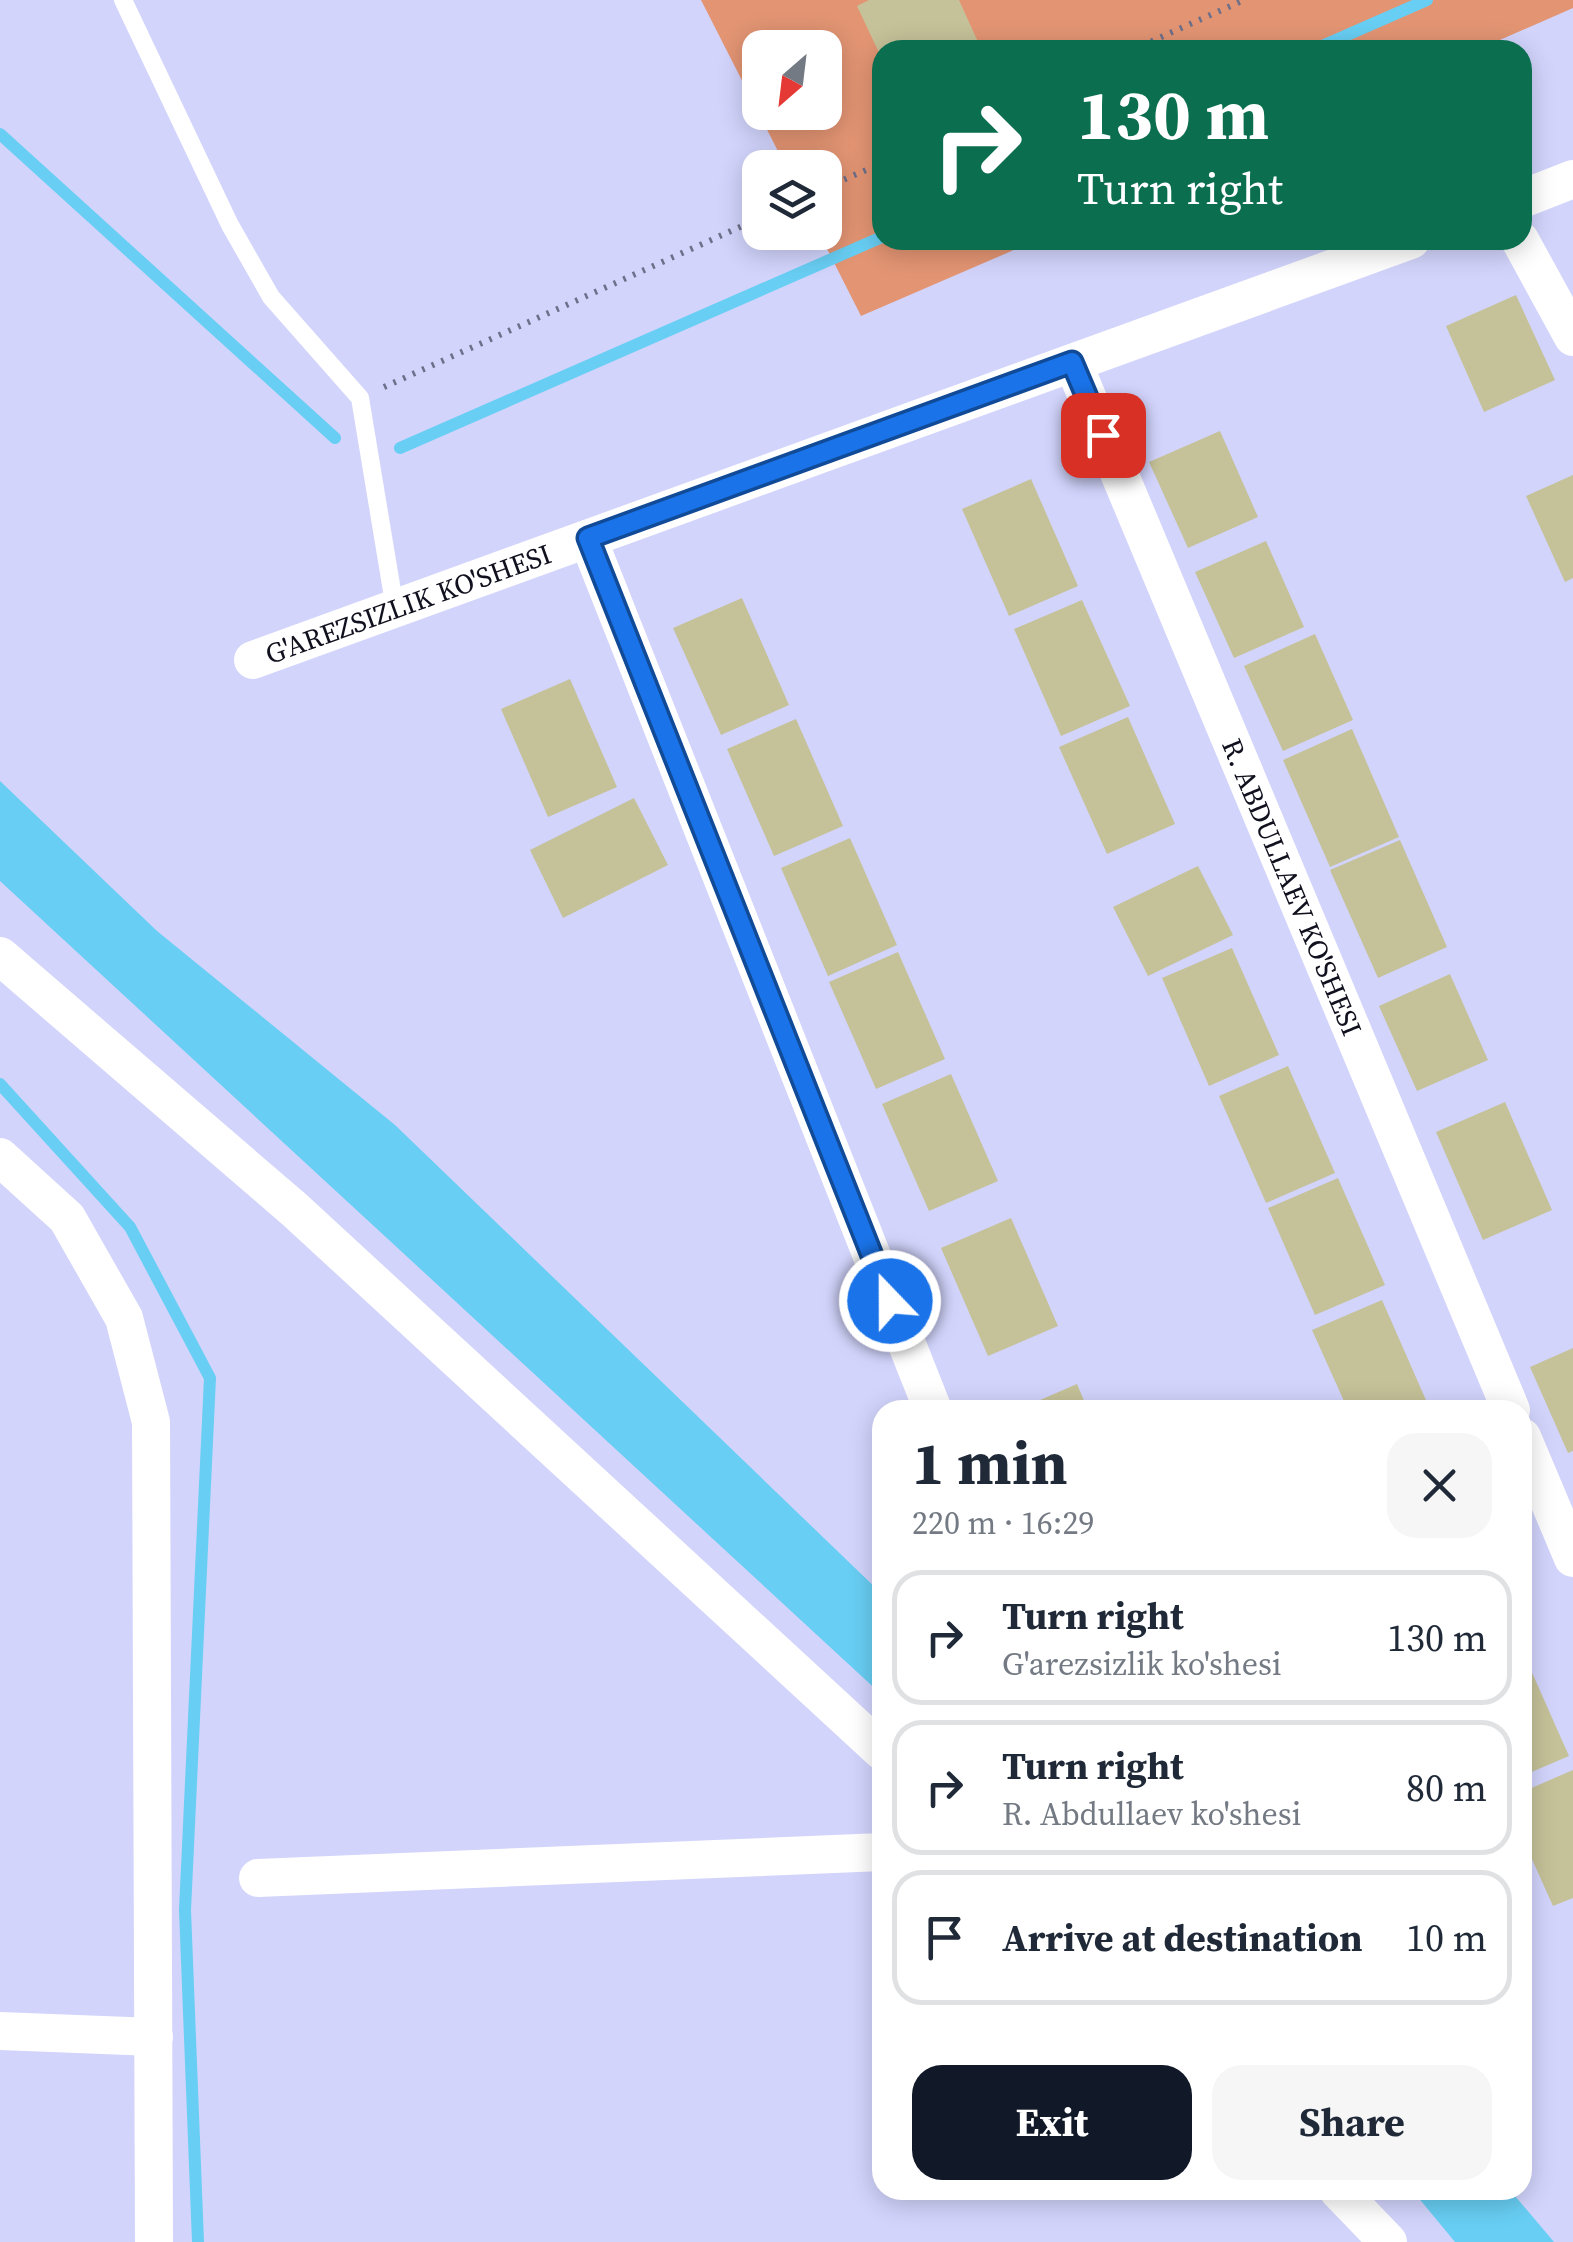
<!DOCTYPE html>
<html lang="en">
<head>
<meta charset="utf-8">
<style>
	:root { --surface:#fff; --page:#f6f6f7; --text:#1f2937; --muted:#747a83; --line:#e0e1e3; --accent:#111827 }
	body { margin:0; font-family:"Source Serif 4",serif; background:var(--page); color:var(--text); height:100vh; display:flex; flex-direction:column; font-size:38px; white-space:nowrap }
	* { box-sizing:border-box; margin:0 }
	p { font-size:32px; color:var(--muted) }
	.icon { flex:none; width:55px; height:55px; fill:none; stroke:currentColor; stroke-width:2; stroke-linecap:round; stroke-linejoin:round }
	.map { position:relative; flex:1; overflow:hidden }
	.details { position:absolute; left:872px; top:1400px; width:660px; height:800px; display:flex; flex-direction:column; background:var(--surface); border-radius:30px; box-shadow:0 5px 25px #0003 }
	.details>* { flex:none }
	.hud { position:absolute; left:872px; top:40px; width:660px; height:210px; border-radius:30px; box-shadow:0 5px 25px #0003; background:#0b6e4f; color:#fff; overflow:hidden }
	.needle { width:65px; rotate:208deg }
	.buttons { position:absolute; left:742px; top:30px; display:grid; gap:20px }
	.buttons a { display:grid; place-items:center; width:100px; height:100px; border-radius:20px; background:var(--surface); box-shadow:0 5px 25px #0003; font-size:50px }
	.pin { position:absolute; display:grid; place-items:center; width:85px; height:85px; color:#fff; margin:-42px; border-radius:20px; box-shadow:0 5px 15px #0006 }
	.me { position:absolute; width:110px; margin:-55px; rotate:338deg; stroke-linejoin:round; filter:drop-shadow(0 0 8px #0008) }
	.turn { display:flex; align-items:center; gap:35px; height:210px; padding:0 40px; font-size:45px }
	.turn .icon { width:130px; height:130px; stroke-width:2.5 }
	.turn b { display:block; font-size:70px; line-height:85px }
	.round { display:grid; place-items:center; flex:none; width:105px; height:105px; border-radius:30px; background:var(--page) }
	.head { display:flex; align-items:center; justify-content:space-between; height:170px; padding:0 40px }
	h1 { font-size:60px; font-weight:700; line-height:75px }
	.button { display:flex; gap:20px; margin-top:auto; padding:20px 40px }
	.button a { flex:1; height:115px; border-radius:30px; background:var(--accent); color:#fff; font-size:40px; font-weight:700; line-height:115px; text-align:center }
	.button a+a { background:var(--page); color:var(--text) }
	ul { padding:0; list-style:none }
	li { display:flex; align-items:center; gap:30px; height:135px; margin:0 20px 15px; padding:0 20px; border:5px solid var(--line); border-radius:30px }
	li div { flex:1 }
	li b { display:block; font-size:38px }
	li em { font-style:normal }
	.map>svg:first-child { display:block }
	.green { fill:#e39573; fill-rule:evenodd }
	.water { fill:#68cef3 }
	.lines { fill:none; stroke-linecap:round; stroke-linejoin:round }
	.stream { stroke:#68cef3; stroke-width:12 }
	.building { fill:#c5c299 }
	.path { stroke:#6e6f89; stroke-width:6; stroke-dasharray:2.5 8; stroke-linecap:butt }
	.lane { stroke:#fff; stroke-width:18 }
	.street { stroke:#fff; stroke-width:38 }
	.route-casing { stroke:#114b97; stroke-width:25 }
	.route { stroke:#1a73e8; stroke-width:18 }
	.labels { text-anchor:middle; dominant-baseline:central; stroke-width:8; stroke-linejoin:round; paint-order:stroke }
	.street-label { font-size:28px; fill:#10101e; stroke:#f8f8fc }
</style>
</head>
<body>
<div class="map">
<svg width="1573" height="2242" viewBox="0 0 1573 2242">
	<rect width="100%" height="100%" fill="#d2d4fc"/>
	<!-- green -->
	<path class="green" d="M701,0H1573V8L1477,50H882V240H1037L861,316L819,233L825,232V168L786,167ZM760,48H825V112H760Z"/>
	<!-- water -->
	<g class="water">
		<polygon points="0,781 157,931 395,1125 882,1594 882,1695 0,881"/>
		<polygon points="1412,2190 1510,2190 1554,2242 1455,2242"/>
	</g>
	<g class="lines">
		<!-- stream -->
		<g class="stream">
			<polyline points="1313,50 1427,0"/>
			<polyline points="0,134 335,438"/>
			<polyline points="400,448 882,237"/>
			<polyline points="0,1084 130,1227 210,1378 185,1910 198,2242"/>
		</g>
	</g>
	<!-- building -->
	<g class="building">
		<polygon points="869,0 959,0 978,42 961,50 882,50 882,59 857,6"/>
		<polygon points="1516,295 1555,380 1484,412 1446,326"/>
		<polygon points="1220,431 1258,517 1188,548 1149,462"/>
		<polygon points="1573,475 1573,578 1565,582 1526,496"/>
		<polygon points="1031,479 1078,586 1009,616 962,509"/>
		<polygon points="1266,541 1304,627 1234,658 1195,572"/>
		<polygon points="742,598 789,705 721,735 673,628"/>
		<polygon points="1082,600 1130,706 1061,736 1014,629"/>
		<polygon points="1315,634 1353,720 1283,751 1244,666"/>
		<polygon points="570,679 617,787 548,817 501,709"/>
		<polygon points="1128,717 1175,824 1107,854 1059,747"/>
		<polygon points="796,719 843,826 774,856 727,749"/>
		<polygon points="1352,729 1399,837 1330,867 1283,760"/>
		<polygon points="634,798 668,865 563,918 530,850"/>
		<polygon points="850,838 897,945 828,976 781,868"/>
		<polygon points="1400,840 1447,947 1378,978 1330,870"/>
		<polygon points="1198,866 1233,935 1148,976 1113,907"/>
		<polygon points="1232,948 1279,1055 1209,1086 1162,978"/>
		<polygon points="898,952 945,1059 876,1089 829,982"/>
		<polygon points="1450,974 1488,1060 1417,1091 1379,1006"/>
		<polygon points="1288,1066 1335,1173 1266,1203 1219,1096"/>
		<polygon points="951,1074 998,1181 929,1211 882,1104"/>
		<polygon points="1505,1102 1552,1210 1483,1240 1436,1132"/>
		<polygon points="1338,1178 1385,1285 1315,1315 1268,1208"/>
		<polygon points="1011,1218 1058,1326 988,1356 941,1248"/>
		<polygon points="1382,1300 1429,1407 1421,1410 1348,1410 1312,1330"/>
		<polygon points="1573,1348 1573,1451 1568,1453 1530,1367"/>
		<polygon points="1077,1384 1088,1410 1025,1410 1024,1407"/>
		<polygon points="1522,1650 1569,1756 1522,1776"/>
		<polygon points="1573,1770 1573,1898 1553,1906 1522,1837 1522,1792"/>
	</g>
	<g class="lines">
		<!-- path -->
		<g class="path">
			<polyline points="1132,50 1244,0"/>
			<polyline points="825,188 882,163"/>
			<polyline points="384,387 760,218"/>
		</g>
		<!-- lane -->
		<polyline class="lane" points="123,0 230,225 271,297 360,398 395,609"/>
		<!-- street -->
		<g class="street">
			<polyline points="1522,199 1573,179"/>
			<polyline points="1520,240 1573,337"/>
			<path id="s1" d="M1073,363L1511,1410"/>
			<polyline points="588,539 933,1410"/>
			<path id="s2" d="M253,660L1411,240"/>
			<polyline points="0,956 295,1210 882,1751"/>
			<polyline points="0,1157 67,1218 124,1318 151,1422 154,2242"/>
			<polyline points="1522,1437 1573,1558"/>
			<polyline points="258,1878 882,1852"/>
			<polyline points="0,2031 154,2037"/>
			<polyline points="1338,2190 1388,2242"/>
		</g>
	</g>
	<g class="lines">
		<defs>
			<polyline id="route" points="890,1301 588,538 1072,362 1103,435"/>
		</defs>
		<!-- route casing -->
		<use href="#route" class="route-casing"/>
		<!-- route -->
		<use href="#route" class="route"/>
	</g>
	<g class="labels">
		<!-- street labels -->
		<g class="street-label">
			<text stroke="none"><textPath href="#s2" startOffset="165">G'AREZSIZLIK KO'SHESI</textPath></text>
			<text stroke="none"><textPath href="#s1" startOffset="568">R. ABDULLAEV KO'SHESI</textPath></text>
		</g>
	</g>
</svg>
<div class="buttons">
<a><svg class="needle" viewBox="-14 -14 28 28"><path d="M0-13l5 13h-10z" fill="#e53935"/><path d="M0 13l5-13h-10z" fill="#747a83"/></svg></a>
<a><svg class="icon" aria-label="layers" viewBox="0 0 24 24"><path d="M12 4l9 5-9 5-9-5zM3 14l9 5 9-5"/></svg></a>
</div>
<div class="pin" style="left:1103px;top:435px;background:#d93025"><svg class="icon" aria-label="arrive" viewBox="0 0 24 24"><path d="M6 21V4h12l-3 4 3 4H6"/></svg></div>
<svg class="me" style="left:890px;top:1301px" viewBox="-20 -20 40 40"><circle r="17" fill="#1a73e8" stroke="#fff" stroke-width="3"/><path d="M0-11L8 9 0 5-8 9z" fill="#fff"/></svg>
<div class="hud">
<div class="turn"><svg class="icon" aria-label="right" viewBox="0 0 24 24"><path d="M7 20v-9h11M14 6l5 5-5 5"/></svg><div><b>130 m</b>Turn right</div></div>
</div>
<section class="details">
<div class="head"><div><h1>1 min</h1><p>220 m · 16:29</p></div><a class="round"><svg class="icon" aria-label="close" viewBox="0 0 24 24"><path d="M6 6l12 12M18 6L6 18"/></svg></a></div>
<ul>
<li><svg class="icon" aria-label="right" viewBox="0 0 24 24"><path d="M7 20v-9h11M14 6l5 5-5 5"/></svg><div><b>Turn right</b><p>G'arezsizlik ko'shesi</p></div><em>130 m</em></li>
<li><svg class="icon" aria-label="right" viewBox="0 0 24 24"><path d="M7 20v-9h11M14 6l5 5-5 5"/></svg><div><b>Turn right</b><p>R. Abdullaev ko'shesi</p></div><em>80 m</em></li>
<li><svg class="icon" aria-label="arrive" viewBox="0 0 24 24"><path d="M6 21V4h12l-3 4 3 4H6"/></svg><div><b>Arrive at destination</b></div><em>10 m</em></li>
</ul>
<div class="button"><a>Exit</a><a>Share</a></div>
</section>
</div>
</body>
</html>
